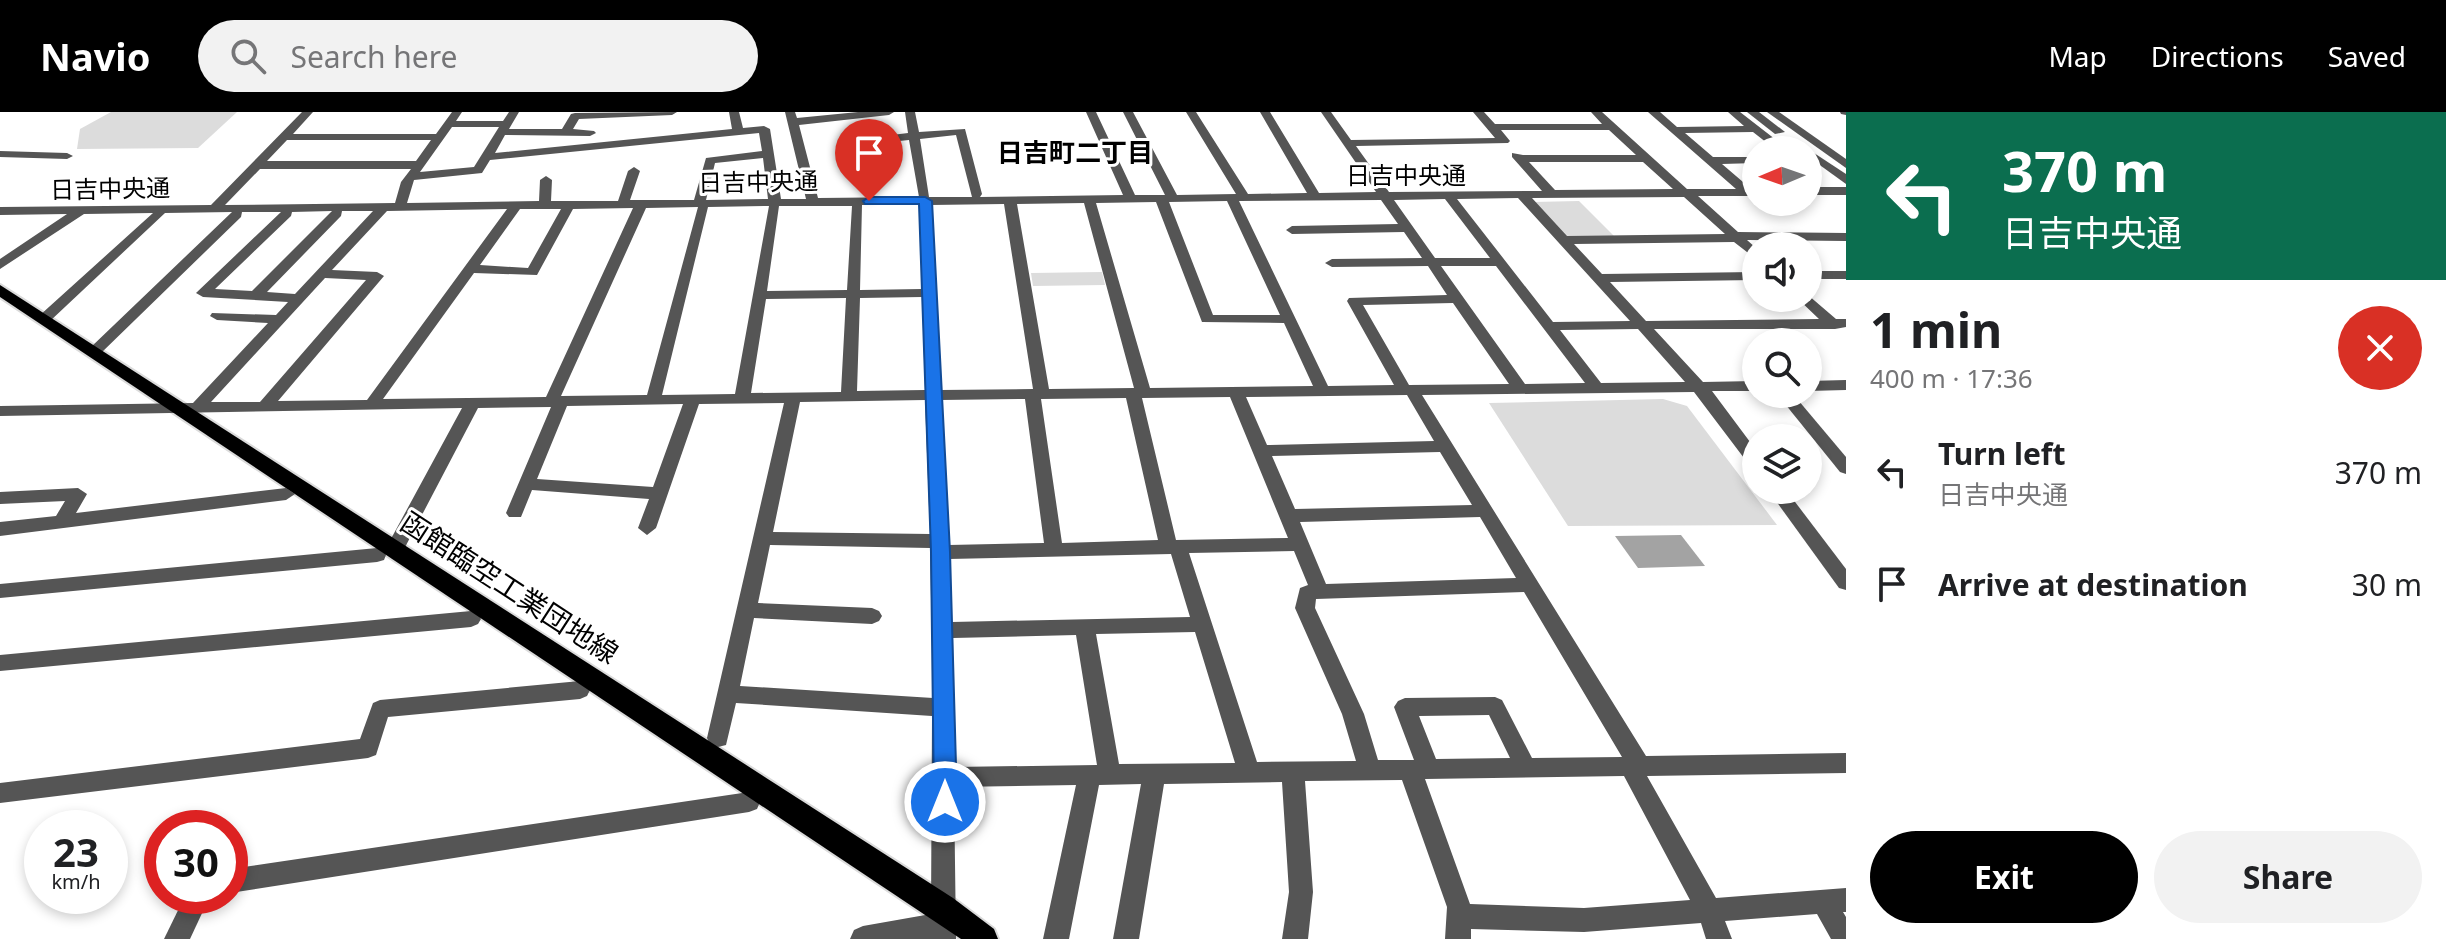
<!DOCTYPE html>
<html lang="en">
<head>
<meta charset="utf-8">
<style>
	:root { --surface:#fff; --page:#f2f2f2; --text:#202124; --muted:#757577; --accent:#000 }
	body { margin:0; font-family:"Noto Sans","Noto Sans JP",sans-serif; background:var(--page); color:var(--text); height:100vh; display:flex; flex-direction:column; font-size:30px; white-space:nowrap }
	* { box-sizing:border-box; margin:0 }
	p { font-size:26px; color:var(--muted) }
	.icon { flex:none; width:44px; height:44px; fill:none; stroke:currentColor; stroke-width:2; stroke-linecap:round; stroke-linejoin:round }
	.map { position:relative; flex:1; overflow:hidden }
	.side { display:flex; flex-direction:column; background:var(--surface); width:600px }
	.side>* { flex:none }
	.top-card { background:#0b6e4f; color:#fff; overflow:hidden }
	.needle { width:52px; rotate:268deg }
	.buttons { position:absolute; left:1742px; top:24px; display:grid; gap:16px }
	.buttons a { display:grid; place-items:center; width:80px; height:80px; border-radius:50%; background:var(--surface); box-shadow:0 4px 12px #0003; font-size:40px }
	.speed { position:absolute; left:24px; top:698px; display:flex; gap:16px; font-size:40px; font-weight:700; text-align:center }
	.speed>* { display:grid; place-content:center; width:104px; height:104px; border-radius:50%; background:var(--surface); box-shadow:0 4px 12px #0003; line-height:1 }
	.speed small { font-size:20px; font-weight:400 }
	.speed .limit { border:12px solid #d22; background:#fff; color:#111 }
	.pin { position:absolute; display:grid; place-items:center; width:68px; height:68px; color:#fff; margin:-82px -34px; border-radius:50% 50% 50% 0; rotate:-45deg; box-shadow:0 0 8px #0007 }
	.pin .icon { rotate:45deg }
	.me { position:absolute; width:88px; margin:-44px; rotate:0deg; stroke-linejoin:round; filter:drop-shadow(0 0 6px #0008) }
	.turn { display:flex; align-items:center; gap:28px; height:168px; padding:0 24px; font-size:36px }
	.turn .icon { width:104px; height:104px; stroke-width:2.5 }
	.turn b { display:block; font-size:56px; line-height:68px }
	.round { display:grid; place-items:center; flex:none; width:84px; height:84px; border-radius:42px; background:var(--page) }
	.overview { display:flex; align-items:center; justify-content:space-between; height:136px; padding:0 24px }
	h1 { font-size:48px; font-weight:700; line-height:60px }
	.button { display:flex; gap:16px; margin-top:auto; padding:16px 24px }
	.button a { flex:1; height:92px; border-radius:48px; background:var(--accent); color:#fff; font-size:32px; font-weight:700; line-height:92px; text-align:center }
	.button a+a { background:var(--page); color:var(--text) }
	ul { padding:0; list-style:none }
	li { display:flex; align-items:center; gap:24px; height:112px; padding:0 24px }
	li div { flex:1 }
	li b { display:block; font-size:30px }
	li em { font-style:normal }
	header { display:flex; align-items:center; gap:48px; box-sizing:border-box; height:112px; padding:0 40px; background:var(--accent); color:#fff }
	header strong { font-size:38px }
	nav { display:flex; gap:44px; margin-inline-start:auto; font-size:28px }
	.search { width:560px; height:72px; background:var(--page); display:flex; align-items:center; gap:20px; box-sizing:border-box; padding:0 28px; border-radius:44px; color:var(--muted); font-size:30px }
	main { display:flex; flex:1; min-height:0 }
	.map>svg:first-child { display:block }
	.green { fill:#dcdcdc }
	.water { fill:#a3a3a3 }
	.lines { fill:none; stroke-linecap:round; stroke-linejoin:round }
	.major-casing { stroke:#dbdbdb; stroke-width:4 }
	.minor { fill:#555; fill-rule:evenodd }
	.major { fill:#000; fill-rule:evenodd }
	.route { fill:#1a73e8; stroke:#114b97; stroke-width:2 }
	.labels { text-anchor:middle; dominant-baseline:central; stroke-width:6; stroke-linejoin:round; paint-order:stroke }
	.far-street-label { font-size:24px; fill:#000; stroke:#fff }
	.far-neighbourhood-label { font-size:26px; font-weight:bold; fill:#000; stroke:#fff }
	.street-label { font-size:28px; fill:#000; stroke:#fff }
</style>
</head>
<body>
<header>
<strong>Navio</strong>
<div class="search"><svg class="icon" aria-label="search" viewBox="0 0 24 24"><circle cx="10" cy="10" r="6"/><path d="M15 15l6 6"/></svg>Search here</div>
<nav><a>Map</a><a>Directions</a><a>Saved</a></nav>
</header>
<main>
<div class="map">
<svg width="1846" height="827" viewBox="0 0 1846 827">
	<rect width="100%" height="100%" fill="#fff"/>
	<!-- green -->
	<g class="green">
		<polygon points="111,0 237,0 198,36 77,37 80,17"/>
		<polygon points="1579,89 1614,124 1565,124 1533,90"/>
		<polygon points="1102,160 1105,173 1033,174 1031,161"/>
		<polygon points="1663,287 1687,294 1777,413 1568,414 1489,291"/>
	</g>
	<!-- water -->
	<polygon class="water" points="1681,423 1705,454 1638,456 1615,424"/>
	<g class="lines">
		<defs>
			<polygon id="major" points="0,173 953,786 994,817 998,827 961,827 0,185"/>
		</defs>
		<!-- major casing -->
		<use href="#major" class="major-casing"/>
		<!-- minor -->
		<g class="minor">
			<path d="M302,0H313L293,22H436L452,0H462L456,9H503L509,0H519L509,17H562L571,2L575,1L677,0L672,3L579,7L573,17L594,19L596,21L590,24L505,23L495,41L732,17L729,0H739L743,16L764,14L770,17L781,87H806L785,0H795L797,6L858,0H894L889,3L799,13L818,86L919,85L909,28L860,33L854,30L860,27L908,21L905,0H915L919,20L965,17L982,82L980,85L1123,83L1086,0H1096L1135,83H1165L1123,0H1133L1177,83L1236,82L1186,0H1196L1248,82L1307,81L1260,0H1270L1319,81L1376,80L1321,0H1331L1351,28L1495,26L1473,0H1484L1495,12H1602L1591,0H1602L1687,77H1736L1648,0H1660L1677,15L1744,14L1728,0H1740L1789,38H1776L1753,20L1685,21L1713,45H1756V51L1722,52L1750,76H1756V84H1698L1738,120L1846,121V129L1747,128L1756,136V147L1734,130L1574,132L1602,162L1756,160V168L1610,170L1646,209L1819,207L1797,186H1808V183L1836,207H1846V215L1835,217H1654L1703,270L1756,269V279H1712L1756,338V356L1750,354L1694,280L1422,283L1646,644L1846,641V661L1647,664L1716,786L1846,776V800H1843L1846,805V827H1831L1817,802L1725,809L1732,827H1706L1701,811L1584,820L1471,817V827H1445L1447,795L1402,668L1305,669L1313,780L1308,827H1282L1289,780L1282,670L1164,672L1139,827H1113L1141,672L1099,673L1069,827H1043L1076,673L954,675L956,827H850L854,818L863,814L931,802L932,604L736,591L726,633L718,635L710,633L707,626L784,291L699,292L656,416L647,423L638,416L649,387L532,378L521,405H509L506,401L551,295L478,296L402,441H388L386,436L462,296L0,304V294L193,291L268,211L217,208L210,204L212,201L276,203L288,190L203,185L196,181L281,100H242L241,105L100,242H90V236L232,100L165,101L49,210H39V204L153,101L84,102L0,157V147L67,102L0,103V95L211,93ZM452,15H499L474,55L420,60ZM1501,18H1609L1636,43H1523L1512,41V45L1542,79L1389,80L1356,34L1508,31L1510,29ZM759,21L762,39L706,46L694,88H630L640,59L634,55L628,59L618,89H551L552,68L546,64L540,68L539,89L407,91L414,68L482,61L490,48ZM956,23L972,85H929L920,27ZM287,28H431L416,49H267ZM763,46L768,87L706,88L715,51ZM1529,50H1643L1673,77L1555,78ZM260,57H411L401,70L395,91L225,93ZM1684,85L1725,122L1567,124L1532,86ZM1518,86L1630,209L1553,210L1457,87ZM1445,87L1490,146H1435L1394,88ZM1381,88L1398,112L1292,114L1286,118L1292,122L1404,120L1422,146L1332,147L1325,151L1332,155L1428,154L1447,183L1349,186L1347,189L1394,273L1328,274L1239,89ZM1227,89L1280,203H1213L1169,90ZM1156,90L1202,210L1284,211L1313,274L1150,276L1096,91ZM1084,91L1134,276L1049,277L1017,92ZM1004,92L1033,277L941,278L931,93ZM862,93H919L922,177L860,178ZM769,94L735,282L662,283L708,95ZM779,94H852L847,178L767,179ZM698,95L647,283L561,284L646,96ZM633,96L546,285L383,287L474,161L537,163L573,97ZM507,97L367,288L278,289L384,164L377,160L332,158L387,99ZM520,97H561L528,156L480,153ZM332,99L252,179L215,177L291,104L292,100ZM342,99H373L295,182L267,180L341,104ZM1441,154H1496L1585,271L1525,272ZM325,166L366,168L260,290H211ZM922,185L925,278L857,279L860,186ZM846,186L841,280L751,281L766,187ZM1453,191L1509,272L1409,273L1363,193ZM1638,217L1685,270L1601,271L1560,218ZM1407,283L1434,329L1267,333L1246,285ZM1230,285L1288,426L1176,428L1142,286ZM1126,286L1158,428L1062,431L1041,287ZM1025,287L1044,431L949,433L941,288ZM925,288L930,422L773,420L800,290ZM683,292L653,375L537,367L567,294ZM1440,340L1472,393L1295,397L1272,344ZM1480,405L1516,466L1326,472L1300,410ZM770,433L930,436L933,586L740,574L754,506L872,512L879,509L882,504L879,499L872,496L758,491ZM1294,439L1308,473L1300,476L1295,496L1342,602L1356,649L1257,650L1189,441ZM1171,442L1190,505L952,510L949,447ZM1524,480L1622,645L1532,646L1502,588L1495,585L1405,586L1398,589L1394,595L1414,648H1378L1364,602L1315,496L1316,487ZM1195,520L1235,651L1119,652L1096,522ZM1076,523L1097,653L954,655L953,526ZM1489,603L1510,646L1436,647L1419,604ZM1624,664L1690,788L1584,796L1470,792L1425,667Z"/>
			<polygon points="1747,0 1759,0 1785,20 1775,22"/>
			<polygon points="1767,0 1779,0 1846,47 1846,56"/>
			<polygon points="1840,0 1846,0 1846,3 1841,2"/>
			<polygon points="0,39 67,41 73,44 67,47 0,45"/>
			<polygon points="1814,41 1846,62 1846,72 1810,46 1808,44"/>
			<rect x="1808" y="75" width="38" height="8"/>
			<rect x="1808" y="159" width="38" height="8"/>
			<polygon points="1846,268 1846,278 1808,279 1808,269"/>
			<polygon points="1777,282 1793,282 1846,345 1846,362 1840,360"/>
			<polygon points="78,376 87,382 76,401 286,376 295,382 286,388 0,424 0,410 56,404 65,389 0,392 0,380"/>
			<polygon points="1768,378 1786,378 1846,457 1846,478 1839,476"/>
			<polygon points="377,436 384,438 386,443 384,448 377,450 0,486 0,472"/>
			<polygon points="471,499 478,502 481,507 478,512 471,515 0,559 0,543"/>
			<polygon points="580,569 587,572 590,578 587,584 580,587 388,605 376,643 368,646 0,691 0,671 360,627 373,591 380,588"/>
			<polygon points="749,680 757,683 760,690 757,697 749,700 230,781 230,757"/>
			<polygon points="185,784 210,784 190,827 164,827"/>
		</g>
		<!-- major -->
		<use href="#major" class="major"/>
	</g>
	<!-- route -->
	<polygon class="route" points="869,85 925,85 932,89 950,440 957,690 954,698 945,701 937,698 934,690 931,440 919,92 865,92 863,89"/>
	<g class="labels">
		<!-- far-street labels -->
		<g class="far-street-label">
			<text x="1406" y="62">日吉中央通</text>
			<text transform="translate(758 69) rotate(-1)">日吉中央通</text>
			<text transform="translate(110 76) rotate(-1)">日吉中央通</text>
		</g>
		<!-- far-neighbourhood labels -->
		<g class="far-neighbourhood-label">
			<text x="1075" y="40">日吉町二丁目</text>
		</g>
		<!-- street labels -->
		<g class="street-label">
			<text transform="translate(510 475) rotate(33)">函館臨空工業団地線</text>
		</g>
	</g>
</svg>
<div class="buttons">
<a><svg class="needle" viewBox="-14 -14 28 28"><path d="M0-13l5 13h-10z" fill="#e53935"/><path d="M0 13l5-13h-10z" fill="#757577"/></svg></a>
<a><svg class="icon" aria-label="sound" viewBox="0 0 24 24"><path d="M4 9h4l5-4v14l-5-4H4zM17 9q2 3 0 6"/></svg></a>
<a><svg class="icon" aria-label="search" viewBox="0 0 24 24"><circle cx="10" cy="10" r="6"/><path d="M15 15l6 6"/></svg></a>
<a><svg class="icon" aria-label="layers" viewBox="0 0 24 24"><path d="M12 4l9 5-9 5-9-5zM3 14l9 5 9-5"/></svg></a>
</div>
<div class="speed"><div>23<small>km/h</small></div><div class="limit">30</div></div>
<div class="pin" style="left:869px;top:89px;background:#d93025"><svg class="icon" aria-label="arrive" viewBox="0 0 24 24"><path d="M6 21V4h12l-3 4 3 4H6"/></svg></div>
<svg class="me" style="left:945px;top:690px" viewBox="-20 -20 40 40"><circle r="17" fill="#1a73e8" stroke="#fff" stroke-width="3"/><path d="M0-11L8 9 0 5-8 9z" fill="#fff"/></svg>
</div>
<section class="side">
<div class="top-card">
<div class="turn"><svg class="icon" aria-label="left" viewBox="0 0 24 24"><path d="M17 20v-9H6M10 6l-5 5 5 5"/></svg><div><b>370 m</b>日吉中央通</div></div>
</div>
<div class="overview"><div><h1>1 min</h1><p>400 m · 17:36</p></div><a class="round" style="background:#d93025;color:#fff"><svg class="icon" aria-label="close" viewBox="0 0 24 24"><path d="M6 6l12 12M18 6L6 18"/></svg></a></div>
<ul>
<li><svg class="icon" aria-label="left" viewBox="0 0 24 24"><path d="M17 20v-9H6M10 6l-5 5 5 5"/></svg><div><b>Turn left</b><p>日吉中央通</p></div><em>370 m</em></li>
<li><svg class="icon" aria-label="arrive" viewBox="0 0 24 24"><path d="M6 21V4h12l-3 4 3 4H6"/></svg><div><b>Arrive at destination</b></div><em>30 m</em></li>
</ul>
<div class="button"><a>Exit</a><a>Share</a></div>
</section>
</main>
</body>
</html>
